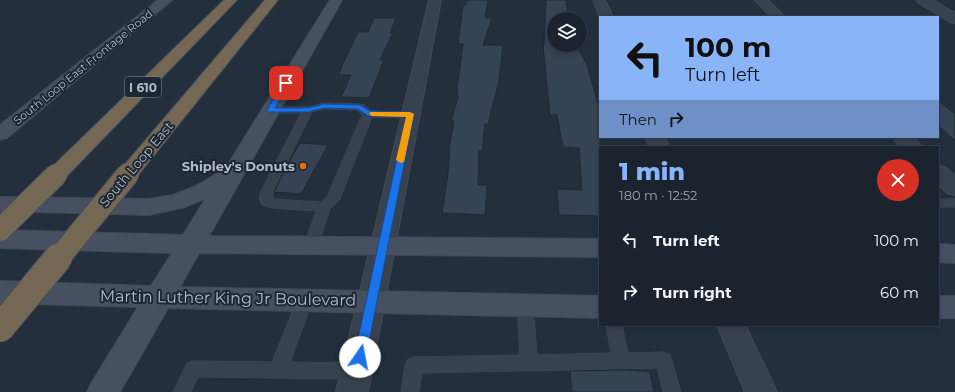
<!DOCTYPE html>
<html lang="en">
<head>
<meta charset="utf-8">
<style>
	:root { --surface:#1b232e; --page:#242b36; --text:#f1f3f6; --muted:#a0a4aa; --line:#39404a; --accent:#8ab4f8 }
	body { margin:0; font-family:Montserrat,sans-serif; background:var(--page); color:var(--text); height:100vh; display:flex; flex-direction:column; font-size:15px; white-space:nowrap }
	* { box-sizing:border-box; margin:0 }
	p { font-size:13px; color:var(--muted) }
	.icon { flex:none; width:22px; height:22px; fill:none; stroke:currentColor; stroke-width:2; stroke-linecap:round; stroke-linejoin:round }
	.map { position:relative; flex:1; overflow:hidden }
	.details { position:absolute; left:599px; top:146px; width:340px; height:180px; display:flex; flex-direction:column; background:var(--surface); border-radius:0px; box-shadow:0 2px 6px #0003,0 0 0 1px var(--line) }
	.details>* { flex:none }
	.guide { position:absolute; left:599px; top:16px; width:340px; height:122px; border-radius:0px; box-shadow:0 2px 6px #0003,0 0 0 1px var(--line); background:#8ab4f8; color:#111; overflow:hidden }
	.controls { position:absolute; left:547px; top:12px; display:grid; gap:8px }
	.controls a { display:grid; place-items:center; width:40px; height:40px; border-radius:50%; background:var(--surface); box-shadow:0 2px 6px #0003,0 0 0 1px var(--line); font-size:20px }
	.pin { position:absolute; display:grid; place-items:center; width:34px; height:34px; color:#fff; margin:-17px; border-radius:8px; box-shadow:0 2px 6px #0006 }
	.me { position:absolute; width:44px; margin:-22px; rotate:12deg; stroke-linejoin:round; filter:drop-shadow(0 0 3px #0008) }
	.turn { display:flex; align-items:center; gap:14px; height:84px; padding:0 20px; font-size:18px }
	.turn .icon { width:52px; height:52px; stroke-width:2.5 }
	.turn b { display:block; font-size:28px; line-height:34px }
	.then { display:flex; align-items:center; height:38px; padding:0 20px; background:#0003; gap:8px; font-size:15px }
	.round { display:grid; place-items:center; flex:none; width:42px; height:42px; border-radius:21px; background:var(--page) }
	.overview { display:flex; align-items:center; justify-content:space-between; height:68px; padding:0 20px }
	h1 { font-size:24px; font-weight:800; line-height:30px; color:var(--accent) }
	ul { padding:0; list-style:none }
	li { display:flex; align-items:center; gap:12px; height:52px; padding:0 20px }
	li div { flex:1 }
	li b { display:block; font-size:15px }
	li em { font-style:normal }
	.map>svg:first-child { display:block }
	.building { fill:#364354; stroke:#1f2835 }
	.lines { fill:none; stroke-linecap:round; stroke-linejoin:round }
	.lane-casing { stroke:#414a57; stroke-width:1 }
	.street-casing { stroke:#414a57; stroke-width:2 }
	.secondary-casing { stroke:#414a57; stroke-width:2 }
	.highway-casing { stroke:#434c59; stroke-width:2 }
	.lane { fill:#38414e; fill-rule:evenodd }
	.street { fill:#38414e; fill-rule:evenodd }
	.secondary { fill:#465061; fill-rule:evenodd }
	.highway { fill:#746855; fill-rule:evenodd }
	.highway-bridge-far1-casing { stroke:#434c59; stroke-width:24; stroke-linecap:butt }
	.highway-bridge-casing { stroke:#434c59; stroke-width:30; stroke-linecap:butt }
	.highway-bridge-far1 { stroke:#746855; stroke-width:22 }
	.highway-bridge { stroke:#746855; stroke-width:28 }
	.route { fill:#1a73e8; stroke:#114b97 }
	.slow { fill:#f59e0b }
	.food-dot { fill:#e8710a; stroke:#1d2633; stroke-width:1.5 }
	.labels { text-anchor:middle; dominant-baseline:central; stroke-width:4; stroke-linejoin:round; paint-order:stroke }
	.far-street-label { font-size:11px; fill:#b4bcc9; stroke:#1d2633 }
	.shield { fill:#1d2633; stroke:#878f9c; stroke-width:1 }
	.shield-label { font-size:12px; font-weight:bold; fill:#b4bcc9 }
	.street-label { font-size:13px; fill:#b4bcc9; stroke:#1d2633 }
	.poi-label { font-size:13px; font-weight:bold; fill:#b4bcc9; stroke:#1d2633; text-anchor:end }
	.near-street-label { font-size:16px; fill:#b4bcc9; stroke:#1d2633 }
</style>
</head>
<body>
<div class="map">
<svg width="955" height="392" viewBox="0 0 955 392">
	<rect width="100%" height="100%" fill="#242f3e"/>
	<!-- building -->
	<g class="building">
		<polygon points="467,0 488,0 485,18 492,18 483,45 503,45 499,81 488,124 485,124 482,151 479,150 478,185 487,185 485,215 442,213 448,174 450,149 449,149 454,121 451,121 458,98 457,89 463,44 458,44 463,5 466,5"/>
		<polygon points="546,0 566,0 569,19 554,19 554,45 576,45 587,65 600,110 600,216 559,215 557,189 582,190 579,148 563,147 557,115 550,115 543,45 544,45"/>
		<polygon points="374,18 396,18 390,33 393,33 380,60 384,60 369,98 341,97 351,75 338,75 358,32 368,32"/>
		<polygon points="938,100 955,114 955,141 938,125"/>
		<polygon points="300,143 328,145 301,194 274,192 291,158"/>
		<polygon points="627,370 650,372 654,392 572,392 570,371"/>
	</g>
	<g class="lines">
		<defs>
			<g id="lane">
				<path d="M324,103L360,104L364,105L371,111L410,112L415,115L410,118L372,117L340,199L330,209L318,246L316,250L311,251L306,250L304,246L316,211L272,208L262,205L259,198L261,191L301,113H270L265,110L270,107H308ZM324,109L357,110L362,115L327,197L321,202L273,199V191L312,112Z"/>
				<rect x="938" y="199" width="17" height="8"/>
				<polygon points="305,294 311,295 313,300 290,362 357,363 363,365 366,371 363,377 357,379 198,377 191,392 173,392 187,363 193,361 272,362 297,300 299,295"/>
				<polygon points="525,298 531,300 533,305 537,355 611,353 606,325 622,325 628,353 664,352 670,354 681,392 663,392 657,368 422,373 419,392 401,392 405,365 408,359 414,357 520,355 517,305 519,300"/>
			</g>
			<g id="street">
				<polygon points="429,0 441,0 368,392 336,392"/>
				<polygon points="593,0 605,0 613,17 600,18"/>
				<polygon points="755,0 768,0 785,17 771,17"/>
				<polygon points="917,0 932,0 955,13 955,23 950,22 919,3"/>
				<polygon points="645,137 665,137 669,147 649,147"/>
				<polygon points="892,137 913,137 922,147 901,147"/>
				<polygon points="938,166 945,167 955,176 955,195 947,193 938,184"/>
				<polygon points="717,325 745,325 777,392 745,392"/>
			</g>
			<g id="secondary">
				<polygon points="158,0 172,0 7,138 0,140 0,125"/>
				<polygon points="330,0 342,0 209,236 600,239 600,257 199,253 180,287 600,296 600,318 168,308 120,392 87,392 92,382 138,307 0,303 0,281 151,286 172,253 0,248 0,230 183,235 206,198 185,207 149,215 0,211 0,197 149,199 173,195 196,186 225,169"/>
				<polygon points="938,244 955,245 955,263 938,262"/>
				<rect x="938" y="296" width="17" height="22"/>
			</g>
			<g id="highway">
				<polygon points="224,0 237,0 63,180 56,182 49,180 46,175 49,170"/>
				<polygon points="265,0 278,0 135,179 128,181 121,179 118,174 121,169"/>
			</g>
		</defs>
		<!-- lane casing -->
		<use href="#lane" class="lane-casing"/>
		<!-- street casing -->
		<use href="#street" class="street-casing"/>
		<!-- secondary casing -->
		<use href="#secondary" class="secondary-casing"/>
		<!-- highway casing -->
		<use href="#highway" class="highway-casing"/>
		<!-- lane -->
		<use href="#lane" class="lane"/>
		<!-- street -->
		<use href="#street" class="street"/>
		<!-- secondary -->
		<use href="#secondary" class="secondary"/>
		<!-- highway -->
		<use href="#highway" class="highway"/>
		<defs>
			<g id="highway-bridge-far1">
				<polyline points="0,230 56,175"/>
				<polyline points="58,259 128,174"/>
			</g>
			<polyline id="highway-bridge" points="0,328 58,258"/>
		</defs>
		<!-- highway-bridge-far1 casing -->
		<use href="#highway-bridge-far1" class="highway-bridge-far1-casing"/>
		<!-- highway-bridge casing -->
		<use href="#highway-bridge" class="highway-bridge-casing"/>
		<!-- highway-bridge-far1 -->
		<use href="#highway-bridge-far1" class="highway-bridge-far1"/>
		<!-- highway-bridge -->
		<use href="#highway-bridge" class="highway-bridge"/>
	</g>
	<!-- route -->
	<polygon class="route" points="286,81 290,83 275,108 308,108 324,104 360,105 370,111 410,112 414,114 366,357 364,361 360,363 356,361 354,357 406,117 368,116 358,109 324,108 308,112 268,112 267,110 283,83"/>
	<!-- slow -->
	<polygon class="slow" points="370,112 410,112 414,114 404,162 401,163 396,160 406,117 372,116 370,115"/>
	<!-- markers -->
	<circle class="food-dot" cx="303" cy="166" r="4"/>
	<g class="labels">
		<!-- far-street labels -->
		<g class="far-street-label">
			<text transform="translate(83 67) rotate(-39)">South Loop East Frontage Road</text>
		</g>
		<!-- shield labels -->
		<rect class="shield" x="125" y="77" width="36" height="20" rx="3"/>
		<g class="shield-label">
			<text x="143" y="87">I 610</text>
		</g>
		<!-- street labels -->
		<g class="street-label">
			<text transform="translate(136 164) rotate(-50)">South Loop East</text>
		</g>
		<!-- poi labels -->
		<g class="poi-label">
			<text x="295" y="166">Shipley's Donuts</text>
		</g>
		<!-- near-street labels -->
		<g class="near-street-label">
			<text transform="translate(228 298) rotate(1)">Martin Luther King Jr Boulevard</text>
		</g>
	</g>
</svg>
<div class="controls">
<a><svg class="icon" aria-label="layers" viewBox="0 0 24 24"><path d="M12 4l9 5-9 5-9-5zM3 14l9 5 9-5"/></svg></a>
</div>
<div class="pin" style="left:286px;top:83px;background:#d93025"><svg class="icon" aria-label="arrive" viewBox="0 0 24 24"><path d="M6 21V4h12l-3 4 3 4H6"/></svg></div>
<svg class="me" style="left:360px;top:357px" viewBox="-20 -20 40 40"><circle r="19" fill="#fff"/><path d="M0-13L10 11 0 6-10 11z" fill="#1a73e8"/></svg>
<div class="guide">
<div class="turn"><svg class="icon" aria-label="left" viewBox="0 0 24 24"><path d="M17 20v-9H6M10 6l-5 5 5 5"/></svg><div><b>100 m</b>Turn left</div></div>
<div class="then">Then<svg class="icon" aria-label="right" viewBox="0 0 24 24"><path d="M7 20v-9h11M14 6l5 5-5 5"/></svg></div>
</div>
<section class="details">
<div class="overview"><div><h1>1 min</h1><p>180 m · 12:52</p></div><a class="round" style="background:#d93025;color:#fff"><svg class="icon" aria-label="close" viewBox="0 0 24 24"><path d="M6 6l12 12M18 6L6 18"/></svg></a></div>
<ul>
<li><svg class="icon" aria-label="left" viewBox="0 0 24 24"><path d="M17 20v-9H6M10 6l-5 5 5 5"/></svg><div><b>Turn left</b></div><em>100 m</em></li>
<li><svg class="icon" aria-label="right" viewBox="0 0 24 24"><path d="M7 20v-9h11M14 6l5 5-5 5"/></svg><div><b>Turn right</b></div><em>60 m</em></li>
</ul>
</section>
</div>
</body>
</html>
